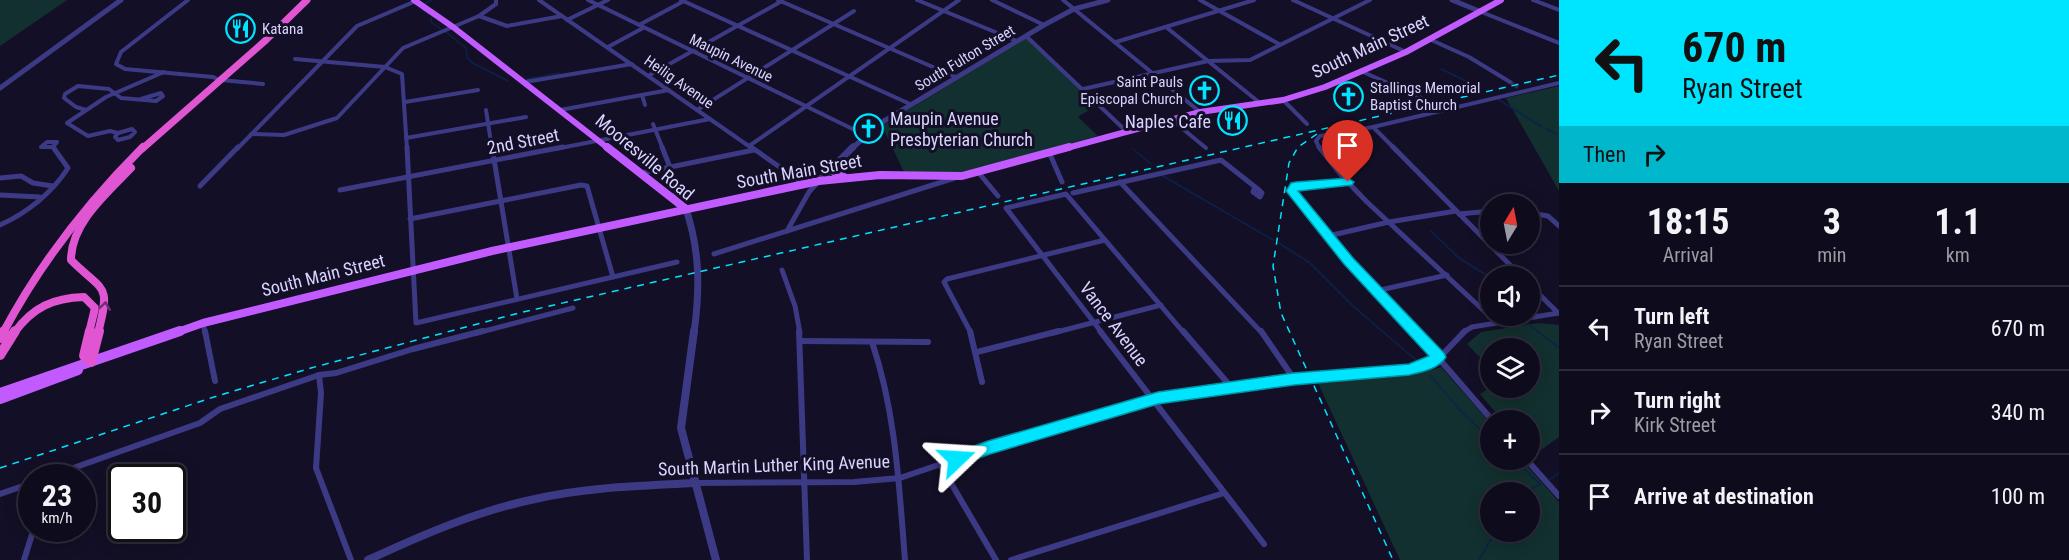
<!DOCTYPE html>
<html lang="en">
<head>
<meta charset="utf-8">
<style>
	:root { --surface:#0e0b1c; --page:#171425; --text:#f1f3f6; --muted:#9b9ba3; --line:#2e2b3b }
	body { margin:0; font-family:"Roboto Condensed",sans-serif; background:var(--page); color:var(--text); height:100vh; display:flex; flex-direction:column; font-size:22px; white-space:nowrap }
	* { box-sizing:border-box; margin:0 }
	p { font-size:20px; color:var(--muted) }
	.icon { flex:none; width:33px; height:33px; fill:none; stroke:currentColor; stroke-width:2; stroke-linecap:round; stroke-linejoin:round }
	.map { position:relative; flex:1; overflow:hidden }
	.panel { display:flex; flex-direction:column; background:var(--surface); width:510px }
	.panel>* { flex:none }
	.hud { background:#00e5ff; color:#111; overflow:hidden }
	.needle { width:39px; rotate:10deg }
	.tools { position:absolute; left:1480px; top:194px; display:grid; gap:12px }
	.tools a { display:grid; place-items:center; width:60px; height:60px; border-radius:50%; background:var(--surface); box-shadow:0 3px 15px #0003,0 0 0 2px var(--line); font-size:30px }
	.speed { position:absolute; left:18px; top:464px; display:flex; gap:12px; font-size:30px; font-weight:700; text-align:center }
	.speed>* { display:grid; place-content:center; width:78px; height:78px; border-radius:50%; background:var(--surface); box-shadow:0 3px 15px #0003,0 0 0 2px var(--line); line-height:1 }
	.speed small { font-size:15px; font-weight:400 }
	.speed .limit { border:3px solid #111; border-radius:9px; background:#fff; color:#111 }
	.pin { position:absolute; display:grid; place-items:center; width:51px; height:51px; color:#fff; margin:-62px -26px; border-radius:50% 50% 50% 0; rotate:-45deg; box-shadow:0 0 6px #0007 }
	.pin .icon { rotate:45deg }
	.me { position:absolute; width:66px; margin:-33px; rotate:70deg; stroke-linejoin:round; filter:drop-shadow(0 0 4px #0008) }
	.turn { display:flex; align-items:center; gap:21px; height:126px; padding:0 24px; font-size:27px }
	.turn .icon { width:78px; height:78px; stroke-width:2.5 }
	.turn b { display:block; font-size:42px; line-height:51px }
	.then { display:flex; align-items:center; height:57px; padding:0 24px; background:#0003; gap:12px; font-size:22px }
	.eta { display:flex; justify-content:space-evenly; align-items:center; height:102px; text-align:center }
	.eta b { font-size:36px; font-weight:700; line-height:42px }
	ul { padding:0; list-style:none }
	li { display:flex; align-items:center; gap:18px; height:84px; padding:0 24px; border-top:2px solid var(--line) }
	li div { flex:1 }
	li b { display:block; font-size:22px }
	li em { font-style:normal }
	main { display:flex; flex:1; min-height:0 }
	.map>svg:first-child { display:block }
	.green { fill:#12302f; fill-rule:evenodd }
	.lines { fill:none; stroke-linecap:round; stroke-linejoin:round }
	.stream { stroke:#0c2248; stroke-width:1.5 }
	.minor-tunnel { stroke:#312d47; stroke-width:4; stroke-dasharray:4 2; stroke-linecap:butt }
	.minor-far2 { stroke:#3d3a85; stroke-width:4 }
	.minor-far1 { stroke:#3d3a85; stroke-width:5 }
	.minor { stroke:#3d3a85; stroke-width:6 }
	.tertiary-far2 { stroke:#3d3a85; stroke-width:5 }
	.tertiary-far1 { stroke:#3d3a85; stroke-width:7 }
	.tertiary { stroke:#3d3a85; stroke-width:8 }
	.primary-far2 { stroke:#c25bff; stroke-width:6 }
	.primary-far1 { stroke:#c25bff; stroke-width:8 }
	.primary { stroke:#c25bff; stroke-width:10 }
	.trunk-far2 { stroke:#e055d1; stroke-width:7 }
	.trunk-far1 { stroke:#e055d1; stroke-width:8 }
	.trunk { stroke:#e055d1; stroke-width:10 }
	.rail { stroke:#00e5ff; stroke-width:1.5; stroke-dasharray:7 6; stroke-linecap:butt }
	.oneway { stroke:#6f2e73 }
	.route { fill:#00e5ff; stroke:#0095a6; stroke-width:1.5 }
	.labels { text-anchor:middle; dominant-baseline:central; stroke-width:6; stroke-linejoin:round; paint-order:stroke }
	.far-poi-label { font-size:15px; fill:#d9d4ff; stroke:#130f26; text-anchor:start }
	.far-street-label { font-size:15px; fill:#d9d4ff; stroke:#130f26 }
	.street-label { font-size:18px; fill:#d9d4ff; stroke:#130f26 }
	.poi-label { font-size:18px; fill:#d9d4ff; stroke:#130f26; text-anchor:start }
</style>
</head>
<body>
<main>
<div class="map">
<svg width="1559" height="560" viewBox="0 0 1559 560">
	<rect width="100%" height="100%" fill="#130f26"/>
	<!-- green -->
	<g class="green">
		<polygon points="0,0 67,0 0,46"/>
		<polygon points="1025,39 1028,39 1097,105 1078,117 1098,136 962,172 904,172 882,126"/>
		<polygon points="1559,86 1559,191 1506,98"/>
		<polygon points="1538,323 1559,325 1559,437 1533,456 1530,453 1530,420 1502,420 1480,394 1489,388 1491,382 1491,387 1530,387 1530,348 1491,348 1491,369 1467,344 1481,332"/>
		<path d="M1441,367L1491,424V459H1521L1559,502V560H1400L1318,383L1417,374ZM1491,492H1530V531H1491Z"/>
	</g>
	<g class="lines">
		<!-- stream -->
		<g class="stream">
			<polyline points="426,3 432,0"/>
			<polyline points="422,10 429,14"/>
			<polyline points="432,16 431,22 441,29"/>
			<polyline points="446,32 466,48 467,57 471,62 508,81"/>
			<polyline points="1441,69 1474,85"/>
			<polyline points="527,79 560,73"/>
			<polyline points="1499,100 1542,127"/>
			<polyline points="1546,129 1559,135"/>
			<polyline points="1133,149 1151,164"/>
			<polyline points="1163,176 1273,240"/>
			<polyline points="1431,231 1459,258 1491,278"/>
			<polyline points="1279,243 1310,263 1353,306 1417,361"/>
			<polyline points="1527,323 1559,348"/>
			<polyline points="1430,375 1461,411 1491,440"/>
			<polyline points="1514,459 1540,484"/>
			<polyline points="1549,480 1559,473"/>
			<polyline points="1525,492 1545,482"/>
			<polyline points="1479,560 1496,531"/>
		</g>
		<!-- minor-tunnel -->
		<polyline class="minor-tunnel" points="1510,82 1518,87"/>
		<!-- minor-far2 -->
		<g class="minor-far2">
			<polyline points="188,0 121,52 116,64 125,69 213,77 219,80"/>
			<polyline points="539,0 753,149"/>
			<polyline points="588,0 865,135"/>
			<polyline points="681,0 910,104"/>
			<polyline points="778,0 956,77"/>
			<polyline points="917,0 1017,41"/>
			<polyline points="992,0 1044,25"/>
			<polyline points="1063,0 1200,112"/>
			<polyline points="1200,0 1279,44"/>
			<polyline points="1293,0 1406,52"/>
			<polyline points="1533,0 1559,10"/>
			<polyline points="1479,11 1559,43"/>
			<polyline points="479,16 507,26 562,16"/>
			<polyline points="567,20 608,0"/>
			<polyline points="639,25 684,1"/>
			<polyline points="1166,27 1260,103"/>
			<polyline points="1026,36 1126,131"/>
			<polyline points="1429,39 1469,57 1510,82"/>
			<polyline points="1116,42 1254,0"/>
			<polyline points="608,47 643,28"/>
			<polyline points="295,59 385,67 402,74 407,149"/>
			<polyline points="1363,72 1424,99"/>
			<polyline points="648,76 782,1"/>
			<polyline points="221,80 263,84"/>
			<polyline points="525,82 632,64"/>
			<polyline points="1083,89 1208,61 1250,60 1370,0"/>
			<polyline points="642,95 645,105"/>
			<polyline points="1283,100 1307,124"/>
			<polyline points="405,102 478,90"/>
			<polyline points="86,110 76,107 64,98 65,94 78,86 109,89 121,98 156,101 163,96 161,93 141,99"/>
			<polyline points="486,110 492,149"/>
			<polyline points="560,110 669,90"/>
			<polyline points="697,110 854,11"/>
			<polyline points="1172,120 1206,148"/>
			<polyline points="653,124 663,149"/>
			<polyline points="1373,127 1395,149"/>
			<polygon points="132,129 135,132 130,137 118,140 115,137 118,133"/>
			<polyline points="118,133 110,131 88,136 67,123 106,97 164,72"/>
			<polyline points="251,134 284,135 337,118 403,48 479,16 496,4 496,0"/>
			<polyline points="406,138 526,117"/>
			<polygon points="47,142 57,142 53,147 41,147"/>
			<polyline points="749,146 959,0"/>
			<polyline points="237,149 357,26 416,1"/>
			<polyline points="555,149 710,119"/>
			<polyline points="1320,149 1316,141 1320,136 1373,127 1559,83"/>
		</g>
		<!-- minor-far1 -->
		<g class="minor-far1">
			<polyline points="407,147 416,323 677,262"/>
			<polyline points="492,147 517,299"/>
			<polyline points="662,147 679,190 672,198"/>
			<polyline points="751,147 804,184"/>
			<polyline points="1319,147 1341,175 1367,202 1496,322"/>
			<polyline points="1393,147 1521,276"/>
			<polyline points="1049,152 1062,182"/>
			<polyline points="978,172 998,196"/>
			<polyline points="641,173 754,150"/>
			<polyline points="0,178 21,176 33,183 53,186"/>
			<polyline points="1120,182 1262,333"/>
			<polyline points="1348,182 1296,186 1292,191 1348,261 1416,333"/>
			<polyline points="200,186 238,147"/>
			<polyline points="340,190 563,147"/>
			<polyline points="1073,193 1221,160 1259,190 1262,193 1260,197 1253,192 1255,187"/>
			<polyline points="0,195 40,197"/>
			<polyline points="1530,213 1548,216 1559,226"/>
			<polyline points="1459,214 1491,211"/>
			<polyline points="410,219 581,185 587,186 613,277"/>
			<path d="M0,225C27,213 52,193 68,168L53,147"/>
			<polyline points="787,231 809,192 818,182"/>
			<polyline points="1328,236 1389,222 1456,211"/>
			<polyline points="714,254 961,176"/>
			<polyline points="782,270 795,306 800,333"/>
			<polyline points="1530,285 1558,313"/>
			<polyline points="1376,291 1447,275"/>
			<polyline points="203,323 205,333"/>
			<polyline points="477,333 573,308"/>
			<polyline points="971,333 944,282 947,279 1105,240"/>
			<polyline points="1053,333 1161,305"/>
			<polyline points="1102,333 1006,208 1066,194 1184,333"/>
			<polyline points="1462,333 1472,327 1559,313"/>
		</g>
		<!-- minor -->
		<g class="minor">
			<polyline points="205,331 215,381"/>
			<polyline points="799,331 807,560"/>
			<polyline points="970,331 982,382"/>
			<polyline points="1100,331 1264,544"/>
			<polyline points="1183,331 1231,387"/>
			<polyline points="1261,331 1294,379"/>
			<polyline points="1415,331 1492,420"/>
			<polyline points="801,341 928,342"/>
			<path d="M872,342C896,413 899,486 905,560"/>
			<polyline points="977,352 1059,331"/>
			<polyline points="319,375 321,393 316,468 351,560"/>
			<polyline points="1526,459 1559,496"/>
			<polyline points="941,466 996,560"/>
			<polyline points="48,477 200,423 220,409 319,375 336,373 413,349 483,331"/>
			<polyline points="694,483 854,482 900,478 988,448 1152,399 1294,379 1417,368 1442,355 1465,331"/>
			<polyline points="0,494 32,483"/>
			<polyline points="24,560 34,528"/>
			<polyline points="1011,560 1224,493"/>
		</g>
		<!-- tertiary-far2 -->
		<g class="tertiary-far2">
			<polyline points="1452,0 1479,11"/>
			<polyline points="0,88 121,0"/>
			<polyline points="851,149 884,121 1044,25 1074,9 1108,0"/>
		</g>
		<!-- tertiary-far1 -->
		<g class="tertiary-far1">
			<polyline points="819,181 853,147"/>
			<path d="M686,209C700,251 700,289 694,333"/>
		</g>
		<!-- tertiary -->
		<g class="tertiary">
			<polyline points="694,331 681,428 716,560"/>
			<path d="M368,560C422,535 477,511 535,499C587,487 641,486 694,483"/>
		</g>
		<!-- primary-far2 -->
		<g class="primary-far2">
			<polyline points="414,0 453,27 609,149"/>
			<polyline points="1063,149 1200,112 1283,100 1325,87 1406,52 1501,0"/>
		</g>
		<!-- primary-far1 -->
		<g class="primary-far1">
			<polyline points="607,147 686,209"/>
			<polyline points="832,168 836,174 844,177"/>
			<polyline points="175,333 203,323 492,251 819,181 880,175 962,176 1069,147"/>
		</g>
		<!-- primary -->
		<g class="primary">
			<polyline points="0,393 180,331"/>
			<polyline points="0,399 78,370"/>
		</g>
		<!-- trunk-far2 -->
		<polyline class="trunk-far2" points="142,149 266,40 307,0"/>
		<!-- trunk-far1 -->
		<g class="trunk-far1">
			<path d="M3,333C40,263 87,203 143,147"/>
			<path d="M14,333C33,307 53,298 84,297L95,308L89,333"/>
			<path d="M98,333C111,282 104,293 71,260C71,223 107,193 131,168"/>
		</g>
		<!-- trunk -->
		<g class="trunk">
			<polyline points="90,331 84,356 91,362 99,331"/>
			<polyline points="0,338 4,331"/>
			<polyline points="0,355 15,331"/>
		</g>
		<!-- rail -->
		<g class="rail">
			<polyline points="1317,134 1298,147 1289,163 1273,266 1281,313 1393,560"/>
			<polyline points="0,468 217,396 311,368 519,313 1559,75"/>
		</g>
	</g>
	<!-- one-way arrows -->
	<defs><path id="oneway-chevron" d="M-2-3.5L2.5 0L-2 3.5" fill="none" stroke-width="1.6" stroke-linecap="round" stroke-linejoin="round" transform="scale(1.5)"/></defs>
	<use class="oneway" href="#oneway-chevron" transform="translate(105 306) rotate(-82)"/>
	<!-- route -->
	<path class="route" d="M1348,178L1354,182L1352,185L1298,191L1353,258L1444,353L1446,357C1439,369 1422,372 1409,375L1294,385L1158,404L990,454L957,466L951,464L949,459L951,454L988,441L1158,392L1294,373L1409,364L1429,356L1344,264L1286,191L1291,183L1296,182Z"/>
	<!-- icons -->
	<defs>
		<symbol id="restaurant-ring" viewBox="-11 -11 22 22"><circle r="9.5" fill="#130f26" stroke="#00e5ff" stroke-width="1.5"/><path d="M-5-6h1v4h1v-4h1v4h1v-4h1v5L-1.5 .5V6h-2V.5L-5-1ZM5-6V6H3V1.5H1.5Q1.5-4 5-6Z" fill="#00e5ff"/></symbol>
		<symbol id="church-ring" viewBox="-11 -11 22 22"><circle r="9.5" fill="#130f26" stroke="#00e5ff" stroke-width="1.5"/><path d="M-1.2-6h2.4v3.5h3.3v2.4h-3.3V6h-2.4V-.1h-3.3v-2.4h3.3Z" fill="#00e5ff"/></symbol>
	</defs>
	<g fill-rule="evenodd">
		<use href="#restaurant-ring" x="224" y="12" width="33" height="33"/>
		<use href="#church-ring" x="1188" y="74" width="33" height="33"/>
		<use href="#church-ring" x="1332" y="80" width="33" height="33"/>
		<use href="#restaurant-ring" x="1216" y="104" width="33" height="33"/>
		<use href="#church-ring" x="852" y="112" width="33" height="33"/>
	</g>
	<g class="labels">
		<!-- far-poi labels -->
		<g class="far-poi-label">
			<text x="262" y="29">Katana</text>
			<text x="1183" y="82" text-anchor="end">Saint Pauls<tspan x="1183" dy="17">Episcopal Church</tspan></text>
			<text x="1370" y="88">Stallings Memorial<tspan x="1370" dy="17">Baptist Church</tspan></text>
		</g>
		<!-- far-street labels -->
		<g class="far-street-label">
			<text transform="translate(731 58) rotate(26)">Maupin Avenue</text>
			<text transform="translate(965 58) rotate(-31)">South Fulton Street</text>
			<text transform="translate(679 82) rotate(35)">Heilig Avenue</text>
		</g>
		<!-- street labels -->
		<g class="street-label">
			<text transform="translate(1370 46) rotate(-25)">South Main Street</text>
			<text transform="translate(523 141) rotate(-11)">2nd Street</text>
			<text transform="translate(645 157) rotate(40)">Mooresville Road</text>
			<text transform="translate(799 171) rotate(-10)">South Main Street</text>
			<text transform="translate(323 275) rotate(-14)">South Main Street</text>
			<text transform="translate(1114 324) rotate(53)">Vance Avenue</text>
			<text transform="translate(774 465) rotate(-2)">South Martin Luther King Avenue</text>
		</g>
		<!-- poi labels -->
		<g class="poi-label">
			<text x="890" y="118">Maupin Avenue<tspan x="890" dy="21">Presbyterian Church</tspan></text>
			<text x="1211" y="121" text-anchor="end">Naples Cafe</text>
		</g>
	</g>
</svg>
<div class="tools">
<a><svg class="needle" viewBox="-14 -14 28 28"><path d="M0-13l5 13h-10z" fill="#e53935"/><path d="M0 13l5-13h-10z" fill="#9b9ba3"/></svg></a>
<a><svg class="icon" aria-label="sound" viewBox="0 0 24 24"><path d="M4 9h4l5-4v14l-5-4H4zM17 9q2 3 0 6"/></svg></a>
<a><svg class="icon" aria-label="layers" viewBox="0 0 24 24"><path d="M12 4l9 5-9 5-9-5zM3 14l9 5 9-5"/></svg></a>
<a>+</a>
<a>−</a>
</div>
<div class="speed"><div>23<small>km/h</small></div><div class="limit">30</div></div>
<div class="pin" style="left:1348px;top:182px;background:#d93025"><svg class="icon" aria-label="arrive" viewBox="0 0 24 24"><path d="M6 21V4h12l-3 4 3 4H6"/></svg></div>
<svg class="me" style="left:957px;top:459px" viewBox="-20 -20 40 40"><path d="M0-17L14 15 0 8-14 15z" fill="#00e5ff" stroke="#fff" stroke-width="4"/></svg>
</div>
<section class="panel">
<div class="hud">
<div class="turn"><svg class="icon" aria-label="left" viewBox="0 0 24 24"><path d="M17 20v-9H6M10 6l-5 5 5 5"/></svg><div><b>670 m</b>Ryan Street</div></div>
<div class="then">Then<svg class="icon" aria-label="right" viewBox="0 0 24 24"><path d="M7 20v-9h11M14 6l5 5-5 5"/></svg></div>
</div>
<div class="eta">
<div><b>18:15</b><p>Arrival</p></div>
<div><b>3</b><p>min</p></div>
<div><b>1.1</b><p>km</p></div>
</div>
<ul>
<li><svg class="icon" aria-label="left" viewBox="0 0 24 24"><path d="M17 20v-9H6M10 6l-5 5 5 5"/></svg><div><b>Turn left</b><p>Ryan Street</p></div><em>670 m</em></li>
<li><svg class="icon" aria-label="right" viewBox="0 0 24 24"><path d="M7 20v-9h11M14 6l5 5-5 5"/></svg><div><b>Turn right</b><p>Kirk Street</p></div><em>340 m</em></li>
<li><svg class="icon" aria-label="arrive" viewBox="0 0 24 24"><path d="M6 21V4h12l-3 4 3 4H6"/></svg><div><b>Arrive at destination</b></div><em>100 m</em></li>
</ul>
</section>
</main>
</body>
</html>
